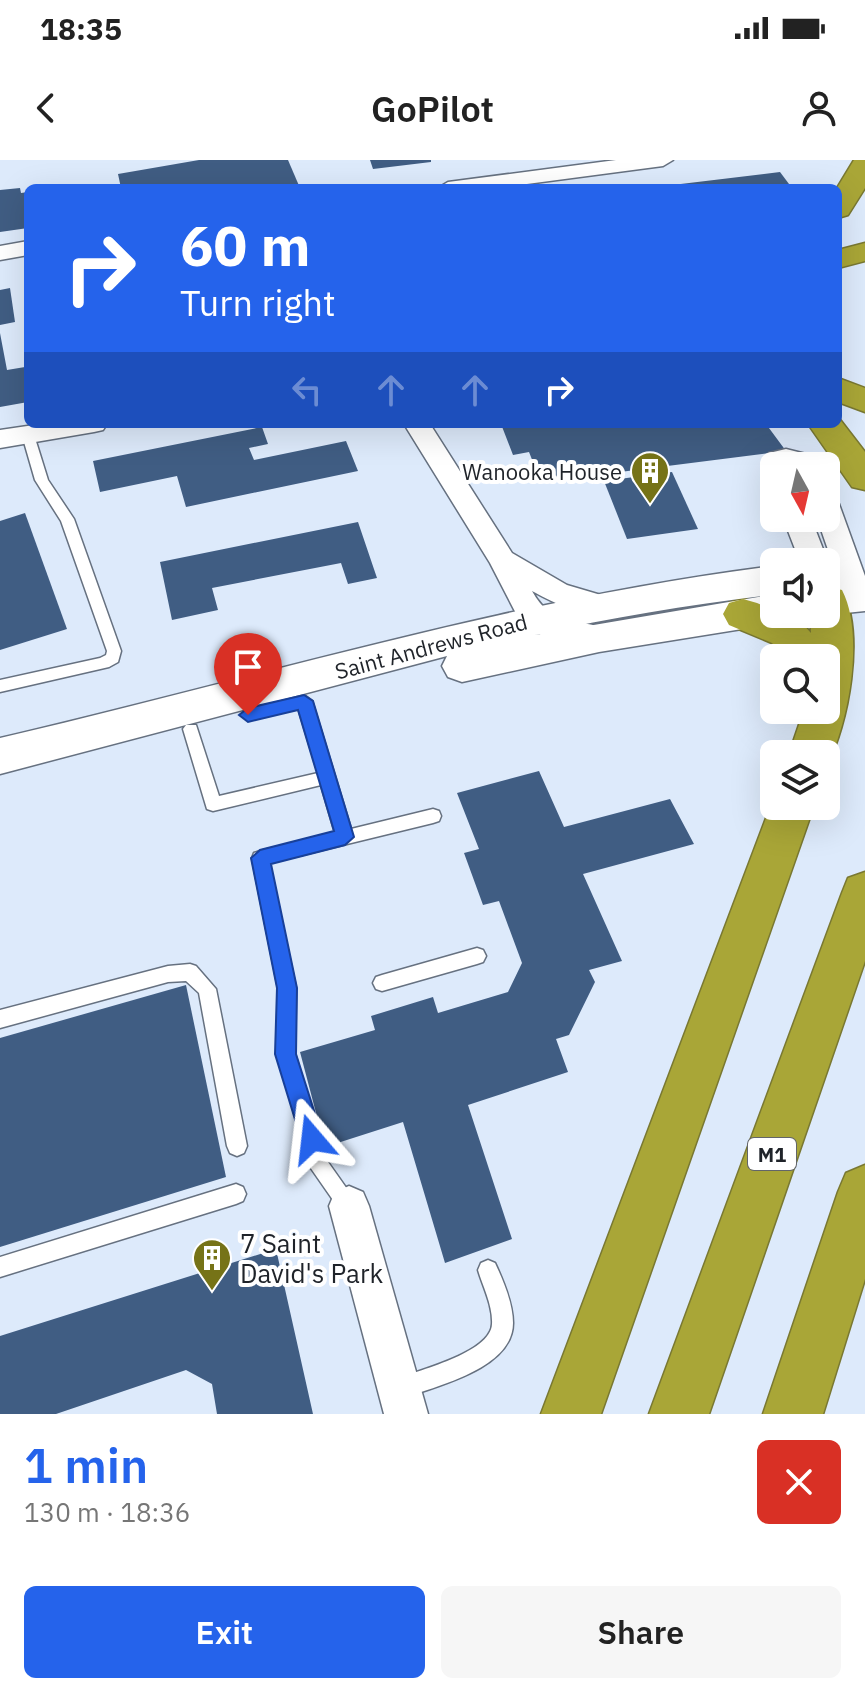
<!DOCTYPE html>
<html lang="en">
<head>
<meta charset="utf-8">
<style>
	:root { --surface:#fff; --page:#f6f6f6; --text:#222; --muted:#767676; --accent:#2563eb }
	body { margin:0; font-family:"IBM Plex Sans",sans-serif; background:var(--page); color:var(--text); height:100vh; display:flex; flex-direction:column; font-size:30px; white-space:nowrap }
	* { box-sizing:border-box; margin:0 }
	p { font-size:26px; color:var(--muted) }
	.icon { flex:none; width:44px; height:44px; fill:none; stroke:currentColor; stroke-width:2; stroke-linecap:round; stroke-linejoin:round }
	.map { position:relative; height:1254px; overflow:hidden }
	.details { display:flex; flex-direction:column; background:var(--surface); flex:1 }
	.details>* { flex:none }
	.guide { position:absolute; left:24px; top:24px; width:818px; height:244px; border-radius:12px; box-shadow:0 8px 32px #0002; background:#2563eb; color:#fff; overflow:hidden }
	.needle { width:52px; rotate:172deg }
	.tools { position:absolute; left:760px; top:292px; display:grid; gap:16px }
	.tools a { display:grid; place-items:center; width:80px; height:80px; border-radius:12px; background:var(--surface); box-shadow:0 8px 32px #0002; font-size:40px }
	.pin { position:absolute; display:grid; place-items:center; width:68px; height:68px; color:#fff; margin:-82px -34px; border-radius:50% 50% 50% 0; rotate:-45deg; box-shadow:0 0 8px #0007 }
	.pin .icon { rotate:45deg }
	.me { position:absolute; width:88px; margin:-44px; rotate:343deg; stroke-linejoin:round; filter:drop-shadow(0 0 6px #0008) }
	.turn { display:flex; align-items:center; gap:28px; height:168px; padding:0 24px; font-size:36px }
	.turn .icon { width:104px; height:104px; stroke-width:2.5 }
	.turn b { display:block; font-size:56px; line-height:68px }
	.lanes { display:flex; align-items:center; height:76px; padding:0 24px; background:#0003; justify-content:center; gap:40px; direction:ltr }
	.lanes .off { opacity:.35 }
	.round { display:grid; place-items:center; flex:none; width:84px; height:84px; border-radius:12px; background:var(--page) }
	.headline { display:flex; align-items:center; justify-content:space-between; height:136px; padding:0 24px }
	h1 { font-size:48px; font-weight:600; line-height:60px; color:var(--accent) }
	.button { display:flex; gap:16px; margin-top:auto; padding:16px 24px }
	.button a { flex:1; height:92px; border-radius:12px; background:var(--accent); color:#fff; font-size:32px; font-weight:600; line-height:92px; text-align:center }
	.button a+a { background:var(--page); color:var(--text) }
	.status { display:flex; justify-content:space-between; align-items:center; height:56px; padding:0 40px; background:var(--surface); direction:ltr }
	.status svg { height:22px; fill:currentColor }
	header { display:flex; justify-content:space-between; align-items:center; height:104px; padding:0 24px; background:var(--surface); font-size:36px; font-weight:600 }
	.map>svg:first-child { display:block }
	.building { fill:#405d83 }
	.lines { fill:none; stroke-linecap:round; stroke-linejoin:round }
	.lane-casing { stroke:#667180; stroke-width:3 }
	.street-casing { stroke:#667180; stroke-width:3 }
	.secondary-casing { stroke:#667180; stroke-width:3 }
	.highway-casing { stroke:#797832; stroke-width:3 }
	.lane { fill:#fff; fill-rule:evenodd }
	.street { fill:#fff; fill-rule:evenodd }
	.secondary { fill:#fff; fill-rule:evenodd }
	.highway { fill:#a9a637; fill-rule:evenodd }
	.route { fill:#2563eb; stroke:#184099; stroke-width:2 }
	.labels { text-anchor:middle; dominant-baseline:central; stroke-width:8; stroke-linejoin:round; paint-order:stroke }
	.shield { fill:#fff; stroke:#626569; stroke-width:2 }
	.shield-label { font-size:20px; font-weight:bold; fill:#1f2329 }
	.poi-label { font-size:22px; fill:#1f2329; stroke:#fff; text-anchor:end }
	.street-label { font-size:22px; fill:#1f2329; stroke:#fff }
	.near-poi-label { font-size:26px; fill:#1f2329; stroke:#fff; text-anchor:start }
</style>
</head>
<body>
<div class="status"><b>18:35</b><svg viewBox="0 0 49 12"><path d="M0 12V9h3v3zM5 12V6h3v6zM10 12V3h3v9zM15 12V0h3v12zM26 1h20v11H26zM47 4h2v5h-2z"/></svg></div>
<header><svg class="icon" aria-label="back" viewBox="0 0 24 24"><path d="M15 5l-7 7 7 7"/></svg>GoPilot<svg class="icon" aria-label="person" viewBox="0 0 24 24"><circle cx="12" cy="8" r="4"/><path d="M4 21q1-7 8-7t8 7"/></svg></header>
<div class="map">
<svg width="865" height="1254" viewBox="0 0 865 1254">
	<rect width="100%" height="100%" fill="#ddeafb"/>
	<!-- building -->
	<g class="building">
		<polygon points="199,0 288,0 300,28 121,28 118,14"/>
		<polygon points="370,0 431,0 431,2 373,9"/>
		<polygon points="780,12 792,28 664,28 664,26"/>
		<polygon points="20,28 21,33 28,32 28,68 0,72 0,30"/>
		<polygon points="10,128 15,162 0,165 0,130"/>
		<polygon points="0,173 7,210 25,207 28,242 0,247"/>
		<polygon points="501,264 766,264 786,291 541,322 529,292 513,295"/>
		<polygon points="262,267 268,284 249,288 254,300 346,281 358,311 186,347 177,316 100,332 93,301"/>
		<polygon points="672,312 698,369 627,379 604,321"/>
		<polygon points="25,353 67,469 0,490 0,361"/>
		<polygon points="358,362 377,418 348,424 341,403 212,428 218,450 172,460 160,402"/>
		<polygon points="539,611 564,667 670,639 694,684 583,714 622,801 589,810 595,822 569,875 556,879 568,912 468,945 512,1079 445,1103 403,962 325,987 300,892 375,870 371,856 433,837 438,853 508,832 522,803 499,741 483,745 464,693 479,689 457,633"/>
		<polygon points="186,825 226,1017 0,1087 0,878"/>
		<polygon points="276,1089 313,1254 217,1254 212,1224 186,1210 56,1254 0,1254 0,1176"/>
	</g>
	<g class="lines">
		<defs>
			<g id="lane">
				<polygon points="28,271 34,275 48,320 74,359 121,491 118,502 109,507 0,532 0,520 100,498 106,495 107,491 61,361 35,320 22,275"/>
				<polygon points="304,535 312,541 351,669 433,649 439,651 441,656 439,661 433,663 269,703 296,828 295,894 328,1002 359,1046 356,1053 349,1056 342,1053 310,1007 277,894 278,828 252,698 254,693 260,691 335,673 321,625 213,651 207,649 183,569 186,565 196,565 219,636 318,613 296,541"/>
				<polygon points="477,788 483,790 486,796 483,802 477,804 382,831 376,829 373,823 376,817 382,815"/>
				<polygon points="190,804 196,806 216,829 247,986 244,993 237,996 230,993 227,986 199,833 186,821 168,822 0,868 0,850 168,806"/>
				<polygon points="236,1024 243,1027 246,1034 243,1041 236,1044 0,1117 0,1097"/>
				<path d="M488,1100L495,1103C503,1120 513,1143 513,1163C513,1209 436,1226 401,1239L393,1236L390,1228L393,1220C416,1211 491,1193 492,1164C493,1146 483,1127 478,1110L481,1103Z"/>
			</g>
			<g id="street">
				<polygon points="616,0 673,0 663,6 496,28 438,28 448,22"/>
				<polygon points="28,81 28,95 0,100 0,86"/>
				<polygon points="41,264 107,264 103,270 94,272 0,288 0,270"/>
				<path d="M404,264H430L512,393L567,425L611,438L615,446L611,454C589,461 552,442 532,431C552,467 574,458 609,469L614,477L609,485L599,488L554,480L523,467L490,403Z"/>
				<polygon points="786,289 810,295 820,306 774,306 774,314 767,312 763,306 769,293"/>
				<polygon points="826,335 835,337 839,344 865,416 865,444 848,444 844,436 817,358 826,358"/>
				<polygon points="783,358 811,358 828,402 826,405 826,402 800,402"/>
				<polygon points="349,1026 363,1032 369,1046 428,1254 384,1254 329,1046 335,1032"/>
			</g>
			<g id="secondary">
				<path d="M774,406V454H791L788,459L774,464L599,492L462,522L448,517L442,506L447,496L0,614V578C258,518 510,439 774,406ZM770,435L535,475C612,457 691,445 770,435Z"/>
				<polygon points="865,421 865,451 826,455 824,454 826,425"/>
			</g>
			<g id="highway">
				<polygon points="854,0 865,0 865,28 848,55 838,58 837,28"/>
				<polygon points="865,83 865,101 838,108 838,90"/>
				<polygon points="838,218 865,228 865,252 838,242"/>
				<polygon points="838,257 865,292 865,330 852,327 808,264 838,264"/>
				<path d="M826,426L842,430C865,474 849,564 826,607V594H789L804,550H826V498H786L772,483L729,465L723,454L729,443L743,439L757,443L774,450V454L800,461L811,473L810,454H826Z"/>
				<polygon points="774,637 774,646 814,646 601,1254 541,1254"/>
				<polygon points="865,712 865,801 709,1254 649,1254 842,733 848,718"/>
				<polygon points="865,1005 865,1119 823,1254 763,1254 838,1032 846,1013"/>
			</g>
		</defs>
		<!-- lane casing -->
		<use href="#lane" class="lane-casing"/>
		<!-- street casing -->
		<use href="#street" class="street-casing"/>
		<!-- secondary casing -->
		<use href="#secondary" class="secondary-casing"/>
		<!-- highway casing -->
		<use href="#highway" class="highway-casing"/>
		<!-- lane -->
		<use href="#lane" class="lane"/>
		<!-- street -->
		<use href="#street" class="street"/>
		<!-- secondary -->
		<use href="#secondary" class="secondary"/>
		<!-- highway -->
		<use href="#highway" class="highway"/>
	</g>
	<!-- route -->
	<polygon class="route" points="304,535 313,541 354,677 345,685 271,704 297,828 296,894 323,979 320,987 312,990 304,987 301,979 275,894 277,828 251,698 260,690 334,671 298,550 248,562 239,555 248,548"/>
	<!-- icons -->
	<defs>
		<symbol id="building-pin" viewBox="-11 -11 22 30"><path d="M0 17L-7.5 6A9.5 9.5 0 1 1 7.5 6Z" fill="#767317" stroke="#fff"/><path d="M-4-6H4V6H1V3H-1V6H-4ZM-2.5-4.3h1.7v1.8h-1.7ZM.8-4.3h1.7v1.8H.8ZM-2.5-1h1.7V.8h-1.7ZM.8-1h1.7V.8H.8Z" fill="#fff"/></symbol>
	</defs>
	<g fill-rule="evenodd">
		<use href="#building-pin" x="628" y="289" width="44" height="60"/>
		<use href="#building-pin" x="190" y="1076" width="44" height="60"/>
	</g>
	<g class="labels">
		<!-- shield labels -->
		<rect class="shield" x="748" y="978" width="48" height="32" rx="6"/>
		<g class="shield-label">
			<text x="772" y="994">M1</text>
		</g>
		<!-- poi labels -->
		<g class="poi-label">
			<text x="622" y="311">Wanooka House</text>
		</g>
		<!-- street labels -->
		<g class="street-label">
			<text transform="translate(431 486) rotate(-15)">Saint Andrews Road</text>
		</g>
		<!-- near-poi labels -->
		<g class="near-poi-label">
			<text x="240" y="1083">7 Saint<tspan x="240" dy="30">David's Park</tspan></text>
		</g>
	</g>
</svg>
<div class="tools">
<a><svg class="needle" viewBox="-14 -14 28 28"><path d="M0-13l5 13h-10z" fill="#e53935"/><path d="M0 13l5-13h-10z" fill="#767676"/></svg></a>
<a><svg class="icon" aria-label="sound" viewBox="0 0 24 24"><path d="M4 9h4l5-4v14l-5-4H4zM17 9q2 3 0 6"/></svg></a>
<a><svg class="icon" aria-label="search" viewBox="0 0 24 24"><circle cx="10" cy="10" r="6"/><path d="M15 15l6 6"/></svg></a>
<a><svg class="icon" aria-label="layers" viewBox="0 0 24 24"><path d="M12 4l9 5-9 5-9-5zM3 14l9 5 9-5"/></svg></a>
</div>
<div class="pin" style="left:248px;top:555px;background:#d93025"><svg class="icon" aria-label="arrive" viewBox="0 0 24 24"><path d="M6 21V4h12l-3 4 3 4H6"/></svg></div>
<svg class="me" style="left:312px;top:979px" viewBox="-20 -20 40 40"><path d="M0-17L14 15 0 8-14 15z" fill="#2563eb" stroke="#fff" stroke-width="4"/></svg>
<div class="guide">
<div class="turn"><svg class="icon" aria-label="right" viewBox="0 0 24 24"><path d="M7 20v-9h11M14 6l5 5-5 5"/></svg><div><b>60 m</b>Turn right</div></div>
<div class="lanes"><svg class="icon off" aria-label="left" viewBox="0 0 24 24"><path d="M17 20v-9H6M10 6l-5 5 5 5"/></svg><svg class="icon off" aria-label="ahead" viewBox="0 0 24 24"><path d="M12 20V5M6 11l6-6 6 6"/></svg><svg class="icon off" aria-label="ahead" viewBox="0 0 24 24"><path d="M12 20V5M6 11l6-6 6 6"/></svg><svg class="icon" aria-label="right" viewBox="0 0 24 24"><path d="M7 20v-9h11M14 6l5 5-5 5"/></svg></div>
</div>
</div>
<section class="details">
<div class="headline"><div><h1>1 min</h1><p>130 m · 18:36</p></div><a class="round" style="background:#d93025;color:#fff"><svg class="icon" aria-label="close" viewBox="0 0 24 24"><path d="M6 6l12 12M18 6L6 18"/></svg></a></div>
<div class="button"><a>Exit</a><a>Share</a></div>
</section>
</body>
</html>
